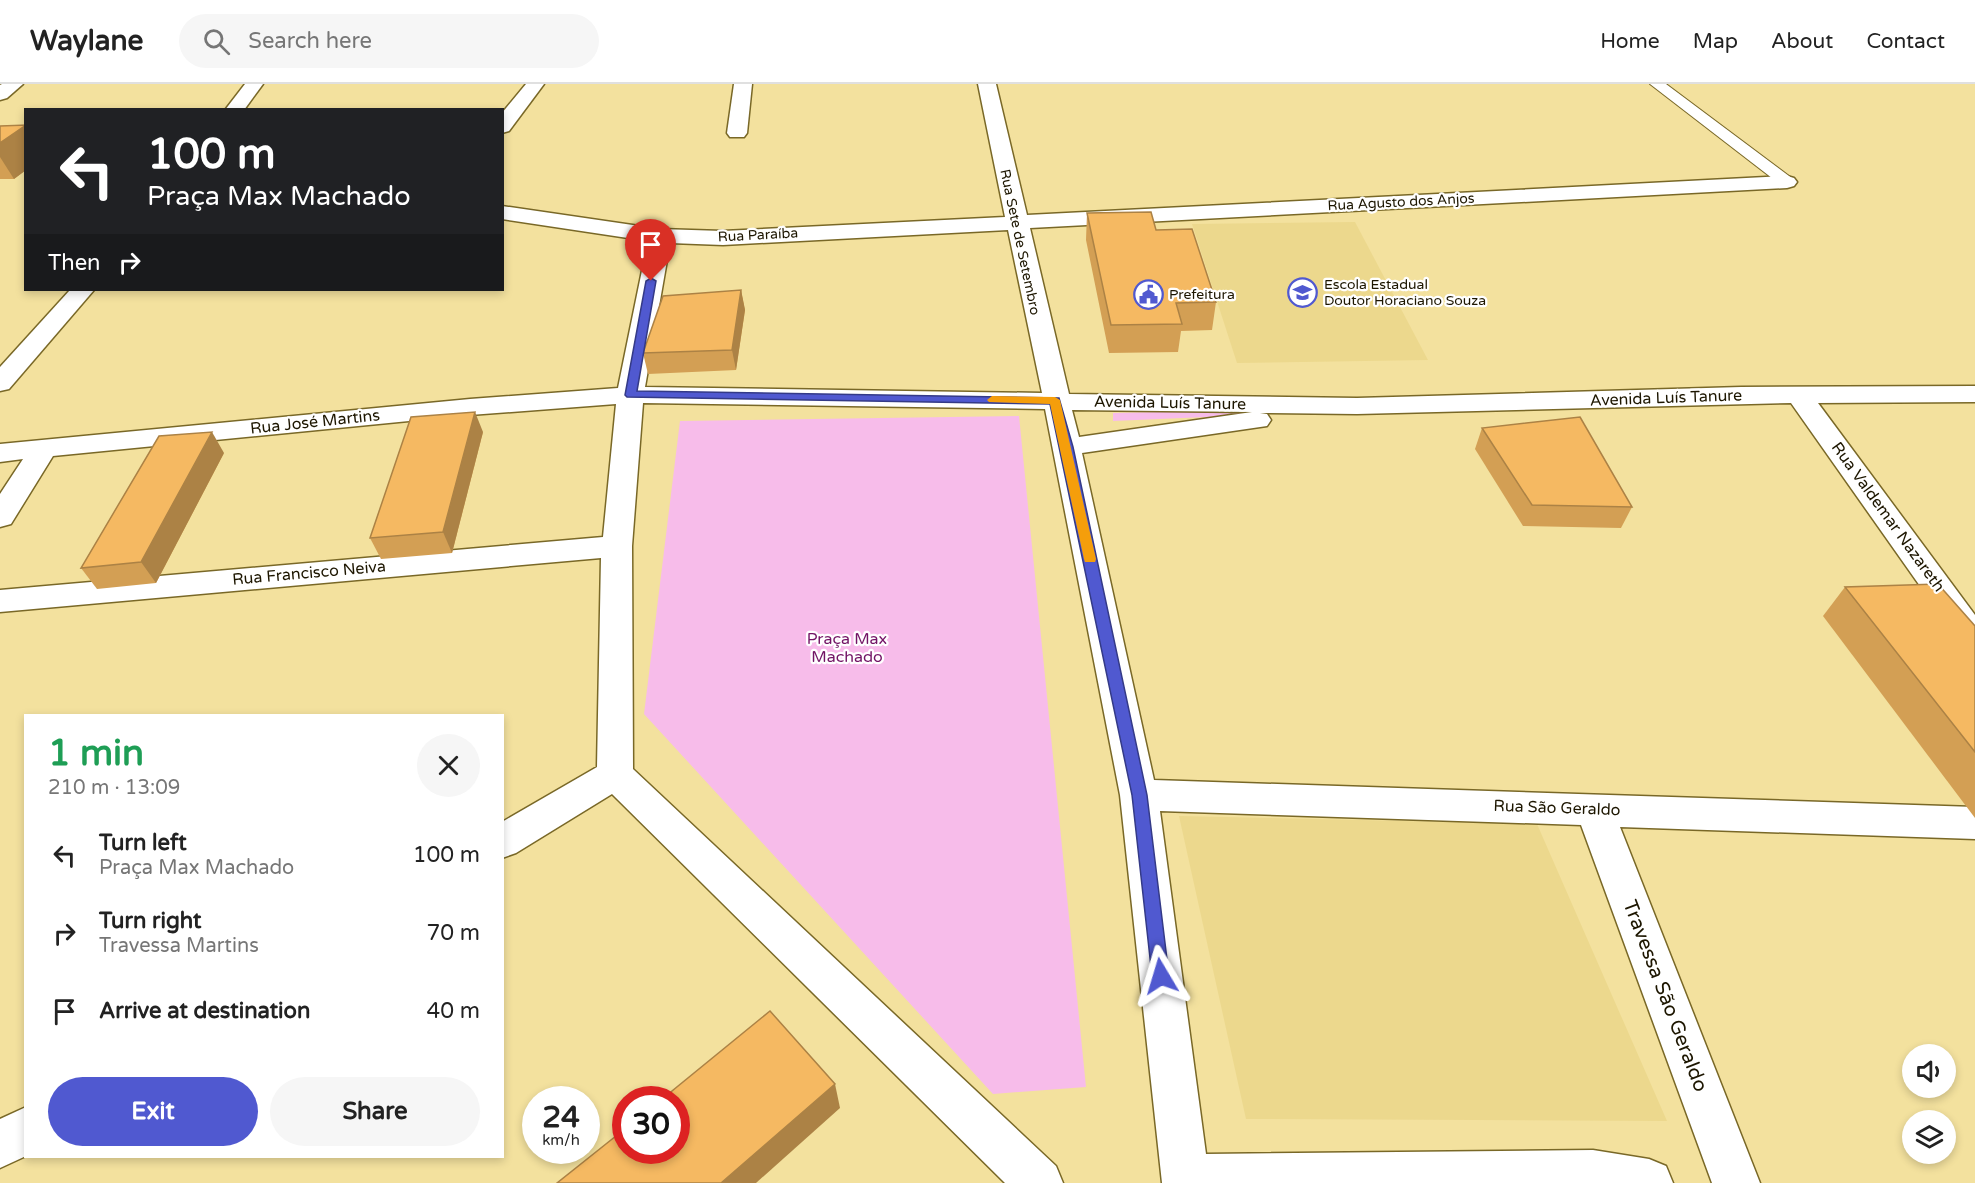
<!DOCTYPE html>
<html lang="en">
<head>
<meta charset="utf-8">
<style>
	:root { --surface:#fff; --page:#f6f6f6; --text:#222; --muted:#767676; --line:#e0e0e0; --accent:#5059d0 }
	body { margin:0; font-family:"Varela Round",sans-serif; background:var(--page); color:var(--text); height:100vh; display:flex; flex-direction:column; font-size:22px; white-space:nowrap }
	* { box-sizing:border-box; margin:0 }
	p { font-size:20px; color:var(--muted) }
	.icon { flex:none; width:33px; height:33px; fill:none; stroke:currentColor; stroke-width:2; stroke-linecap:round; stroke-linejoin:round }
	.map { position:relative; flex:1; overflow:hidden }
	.details { position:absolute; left:24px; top:630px; width:480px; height:444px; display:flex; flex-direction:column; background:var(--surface); border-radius:0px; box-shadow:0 3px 9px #0003 }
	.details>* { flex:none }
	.guide { position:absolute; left:24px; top:24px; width:480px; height:183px; border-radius:0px; box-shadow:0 3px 9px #0003; background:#202124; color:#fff; overflow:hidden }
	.controls { position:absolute; left:1902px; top:960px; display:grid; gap:12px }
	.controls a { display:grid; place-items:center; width:54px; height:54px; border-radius:50%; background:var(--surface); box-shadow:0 3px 9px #0003; font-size:30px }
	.speed { position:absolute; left:522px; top:1002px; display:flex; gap:12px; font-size:30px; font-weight:700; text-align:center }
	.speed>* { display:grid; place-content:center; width:78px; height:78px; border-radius:50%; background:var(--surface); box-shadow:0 3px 9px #0003; line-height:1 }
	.speed small { font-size:15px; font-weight:400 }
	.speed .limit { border:9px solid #d22; background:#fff; color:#111 }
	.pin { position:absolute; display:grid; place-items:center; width:51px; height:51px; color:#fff; margin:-62px -26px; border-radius:50% 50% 50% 0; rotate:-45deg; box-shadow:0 0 6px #0007 }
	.pin .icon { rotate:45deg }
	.me { position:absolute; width:66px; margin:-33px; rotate:353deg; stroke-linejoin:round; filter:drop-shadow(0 0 4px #0008) }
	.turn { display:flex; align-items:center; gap:21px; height:126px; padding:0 24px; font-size:27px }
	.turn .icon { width:78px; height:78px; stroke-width:2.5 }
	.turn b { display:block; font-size:42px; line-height:51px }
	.then { display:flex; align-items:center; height:57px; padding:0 24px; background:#0003; gap:12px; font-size:22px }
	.round { display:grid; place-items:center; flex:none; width:63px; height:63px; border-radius:32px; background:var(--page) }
	.overview { display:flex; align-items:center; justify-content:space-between; height:102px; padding:0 24px }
	h1 { font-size:36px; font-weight:700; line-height:45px; color:#1e9e55 }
	.button { display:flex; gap:12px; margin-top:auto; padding:12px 24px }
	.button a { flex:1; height:69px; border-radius:36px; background:var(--accent); color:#fff; font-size:24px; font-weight:700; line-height:69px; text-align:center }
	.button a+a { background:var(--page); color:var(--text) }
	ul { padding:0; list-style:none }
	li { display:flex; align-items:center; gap:18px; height:78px; padding:0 24px }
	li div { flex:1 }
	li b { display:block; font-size:22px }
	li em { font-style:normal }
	header { display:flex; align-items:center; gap:36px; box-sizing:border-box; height:84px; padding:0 30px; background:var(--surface); border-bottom:2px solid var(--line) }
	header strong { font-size:28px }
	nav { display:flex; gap:33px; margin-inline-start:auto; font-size:21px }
	.search { width:420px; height:54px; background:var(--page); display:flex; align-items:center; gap:15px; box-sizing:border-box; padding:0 21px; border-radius:33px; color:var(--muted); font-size:22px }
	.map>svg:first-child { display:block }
	.built { fill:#ecd88d }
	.green { fill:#f7bcea }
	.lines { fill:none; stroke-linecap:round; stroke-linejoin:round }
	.service-casing { stroke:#796827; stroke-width:2 }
	.minor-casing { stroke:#796827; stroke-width:3 }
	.tertiary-casing { stroke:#796827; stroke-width:3 }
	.service { fill:#fff; fill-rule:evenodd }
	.minor { fill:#fff; fill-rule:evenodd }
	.tertiary { fill:#fff; fill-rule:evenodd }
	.wall { fill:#d39f54 }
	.shaded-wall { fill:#ac8245 }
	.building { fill:#f5b962; stroke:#ac8245; stroke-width:1.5 }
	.route { fill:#5059d0; stroke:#343a87; stroke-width:1.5 }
	.slow { fill:#f59e0b }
	.labels { text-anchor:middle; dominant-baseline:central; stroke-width:4.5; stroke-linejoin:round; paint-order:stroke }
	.far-street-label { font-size:14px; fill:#1d1600; stroke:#fff }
	.far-poi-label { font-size:14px; fill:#1d1600; stroke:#fff; text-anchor:start }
	.street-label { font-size:16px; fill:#1d1600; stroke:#fff }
	.park-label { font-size:16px; fill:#721365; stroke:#fff }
	.near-street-label { font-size:20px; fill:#1d1600; stroke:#fff }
</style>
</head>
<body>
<header>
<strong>Waylane</strong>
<div class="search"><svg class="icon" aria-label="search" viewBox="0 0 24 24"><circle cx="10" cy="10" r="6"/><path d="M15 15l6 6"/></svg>Search here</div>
<nav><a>Home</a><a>Map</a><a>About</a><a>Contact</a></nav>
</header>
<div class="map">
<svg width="1975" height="1099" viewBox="0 0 1975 1099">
	<rect width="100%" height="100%" fill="#f3e19e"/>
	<!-- built -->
	<g class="built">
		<polygon points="1355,138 1428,276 1237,279 1192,140"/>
		<polygon points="1179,732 1537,740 1667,1037 1246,1035"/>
	</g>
	<!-- green -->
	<g class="green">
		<polygon points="1253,326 1253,331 1113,337 1113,329"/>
		<polygon points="1019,332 1086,1003 993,1010 644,630 680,337"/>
	</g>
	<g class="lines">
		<defs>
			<polygon id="service" points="1650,0 1666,0 1793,95 1795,98 1793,101 1781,101"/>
			<g id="minor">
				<polygon points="245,0 263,0 244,26 225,26"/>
				<polygon points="526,0 544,0 509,47 502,49 502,29"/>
				<polygon points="734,0 752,0 747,49 744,53 730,53 727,49"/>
				<path d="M978,0H996L1027,131L1787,92L1794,94L1797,98L1794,102L1787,104L1030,144L1069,310L1357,314L1741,303L1975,302V318L1818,319L1975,531V567L1963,563L1791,319L1357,330L1260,329L1267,330L1271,336L1267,342L1082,369L1154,696L1975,723V755L1620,743L1760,1099H1712L1581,741L1160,727L1206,1070L1593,1066L1649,1075L1666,1082L1673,1099H1162L1120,711L1045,325L643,319L632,462L633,685L1056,1082L1063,1099H1005L612,710L516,769L502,774V738L597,683L601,474L0,528V506L603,453L616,320L470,331L53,372L11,440L0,443V410L23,375L0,378V360L470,315L618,304L648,157L502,135V122L660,145L723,147L1005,133ZM1008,146L1042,309L645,303L670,159L723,161ZM1072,326L1252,328L1079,353Z"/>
				<polygon points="70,206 94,206 9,305 0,307 0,283"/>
				<polygon points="26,1023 26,1072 0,1084 0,1035"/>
			</g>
			<polygon id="tertiary" points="2,0 23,0 7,14 0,16 0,1"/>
		</defs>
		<!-- service casing -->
		<use href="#service" class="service-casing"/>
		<!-- minor casing -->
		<use href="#minor" class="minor-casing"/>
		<!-- tertiary casing -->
		<use href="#tertiary" class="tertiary-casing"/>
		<!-- service -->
		<use href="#service" class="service"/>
		<!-- minor -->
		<use href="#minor" class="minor"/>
		<!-- tertiary -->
		<use href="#tertiary" class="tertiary"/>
	</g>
	<!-- wall -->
	<g class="wall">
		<polygon points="26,41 26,86 14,95 0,95 0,42"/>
		<polygon points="1087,129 1156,146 1216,218 1212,246 1181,247 1178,268 1109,269 1086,156"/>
		<polygon points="741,206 745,226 736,286 648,290 643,269"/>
		<polygon points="1482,344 1632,423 1621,444 1523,442 1475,365"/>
		<polygon points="483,348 452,469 381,475 370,454"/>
		<polygon points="224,369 156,499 97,505 81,484"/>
		<polygon points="1845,503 1975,542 1975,734 1823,532"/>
	</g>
	<!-- shaded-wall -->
	<g class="shaded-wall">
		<polygon points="26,41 26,86 14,95 0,73 0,59"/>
		<polygon points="741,206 745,226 736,286 732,266"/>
		<polygon points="475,328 483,348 452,469 443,448"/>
		<polygon points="212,348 224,369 156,499 141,478"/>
		<polygon points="835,1000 840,1024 756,1099 721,1099"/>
	</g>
	<!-- building -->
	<g class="building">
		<polygon points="26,41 0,59 0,42"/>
		<polygon points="1151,128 1156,146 1192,145 1216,218 1176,219 1182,240 1111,241 1087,129"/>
		<polygon points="741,206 732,266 643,269 663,212"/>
		<polygon points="475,328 443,448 370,454 411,333"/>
		<polygon points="1580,333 1632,423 1532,421 1482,344"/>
		<polygon points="212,348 141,478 81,484 159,352"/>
		<polygon points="1938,500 1975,542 1975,668 1845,503"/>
		<polygon points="770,927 835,1000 721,1099 557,1099 626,1044 626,1066 676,1066 676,1016 661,1016"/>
	</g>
	<!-- route -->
	<polygon class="route" points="651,194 656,197 637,307 1059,314 1073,363 1147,711 1169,892 1167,897 1161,900 1155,897 1152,892 1132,711 1050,320 627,313 625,311 646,197"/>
	<!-- slow -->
	<polygon class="slow" points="992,312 1055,313 1060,316 1096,475 1095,478 1085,478 1084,475 1050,320 989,318 987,316"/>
	<!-- icons -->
	<defs>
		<symbol id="school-ring" viewBox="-11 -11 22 22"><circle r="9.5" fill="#fff" stroke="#5059d0" stroke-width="1.5"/><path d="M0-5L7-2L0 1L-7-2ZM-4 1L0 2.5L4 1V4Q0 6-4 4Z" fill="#5059d0"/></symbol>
		<symbol id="civic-ring" viewBox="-11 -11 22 22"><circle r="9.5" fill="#fff" stroke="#5059d0" stroke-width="1.5"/><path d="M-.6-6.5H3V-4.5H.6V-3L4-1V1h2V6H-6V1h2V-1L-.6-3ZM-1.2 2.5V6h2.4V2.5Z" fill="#5059d0"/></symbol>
	</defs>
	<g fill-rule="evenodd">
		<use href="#school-ring" x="1286" y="192" width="33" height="33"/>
		<use href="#civic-ring" x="1132" y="194" width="33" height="33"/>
	</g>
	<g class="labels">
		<!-- far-street labels -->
		<g class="far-street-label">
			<text transform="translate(1401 118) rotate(-3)">Rua Agusto dos Anjos</text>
			<text transform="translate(758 151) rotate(-3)">Rua Paraíba</text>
			<text transform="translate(1020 158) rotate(78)">Rua Sete de Setembro</text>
		</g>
		<!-- far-poi labels -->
		<g class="far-poi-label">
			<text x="1324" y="200">Escola Estadual<tspan x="1324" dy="16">Doutor Horaciano Souza</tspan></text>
			<text x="1169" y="210">Prefeitura</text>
		</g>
		<!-- street labels -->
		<g class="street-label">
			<text transform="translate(1666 314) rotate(-2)">Avenida Luís Tanure</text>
			<text transform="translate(1170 319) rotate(1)">Avenida Luís Tanure</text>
			<text transform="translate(315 338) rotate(-6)">Rua José Martins</text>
			<text transform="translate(1888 433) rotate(54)">Rua Valdemar Nazareth</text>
			<text transform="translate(309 489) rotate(-5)">Rua Francisco Neiva</text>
			<text transform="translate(1557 724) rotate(2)">Rua São Geraldo</text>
		</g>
		<!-- park labels -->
		<g class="park-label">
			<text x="847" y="555">Praça Max<tspan x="847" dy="18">Machado</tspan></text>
		</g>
		<!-- near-street labels -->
		<g class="near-street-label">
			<text transform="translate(1665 912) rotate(69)">Travessa São Geraldo</text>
		</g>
	</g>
</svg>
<div class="controls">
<a><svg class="icon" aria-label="sound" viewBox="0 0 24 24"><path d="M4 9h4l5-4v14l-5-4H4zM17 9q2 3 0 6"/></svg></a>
<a><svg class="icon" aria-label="layers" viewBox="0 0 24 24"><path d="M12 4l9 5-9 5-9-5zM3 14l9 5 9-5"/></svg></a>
</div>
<div class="speed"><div>24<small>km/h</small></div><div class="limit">30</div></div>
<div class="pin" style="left:651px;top:197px;background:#d93025"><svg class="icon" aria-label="arrive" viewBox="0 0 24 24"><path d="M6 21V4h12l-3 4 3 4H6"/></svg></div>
<svg class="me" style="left:1161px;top:892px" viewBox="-20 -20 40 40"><path d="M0-17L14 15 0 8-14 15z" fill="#5059d0" stroke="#fff" stroke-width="4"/></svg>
<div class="guide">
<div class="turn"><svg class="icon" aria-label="left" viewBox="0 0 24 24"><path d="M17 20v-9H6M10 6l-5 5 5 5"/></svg><div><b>100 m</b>Praça Max Machado</div></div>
<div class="then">Then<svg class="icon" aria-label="right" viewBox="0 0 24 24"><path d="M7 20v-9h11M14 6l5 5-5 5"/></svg></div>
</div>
<section class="details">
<div class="overview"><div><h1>1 min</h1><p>210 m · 13:09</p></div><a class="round"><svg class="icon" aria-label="close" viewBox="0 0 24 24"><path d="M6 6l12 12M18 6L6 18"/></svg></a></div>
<ul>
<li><svg class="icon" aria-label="left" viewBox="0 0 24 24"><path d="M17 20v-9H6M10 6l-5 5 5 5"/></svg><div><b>Turn left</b><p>Praça Max Machado</p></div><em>100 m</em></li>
<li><svg class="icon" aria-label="right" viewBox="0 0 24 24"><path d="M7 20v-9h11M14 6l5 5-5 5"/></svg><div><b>Turn right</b><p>Travessa Martins</p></div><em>70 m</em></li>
<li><svg class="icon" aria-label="arrive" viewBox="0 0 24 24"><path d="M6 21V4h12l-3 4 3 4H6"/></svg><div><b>Arrive at destination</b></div><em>40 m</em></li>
</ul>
<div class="button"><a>Exit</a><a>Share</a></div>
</section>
</div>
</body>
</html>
